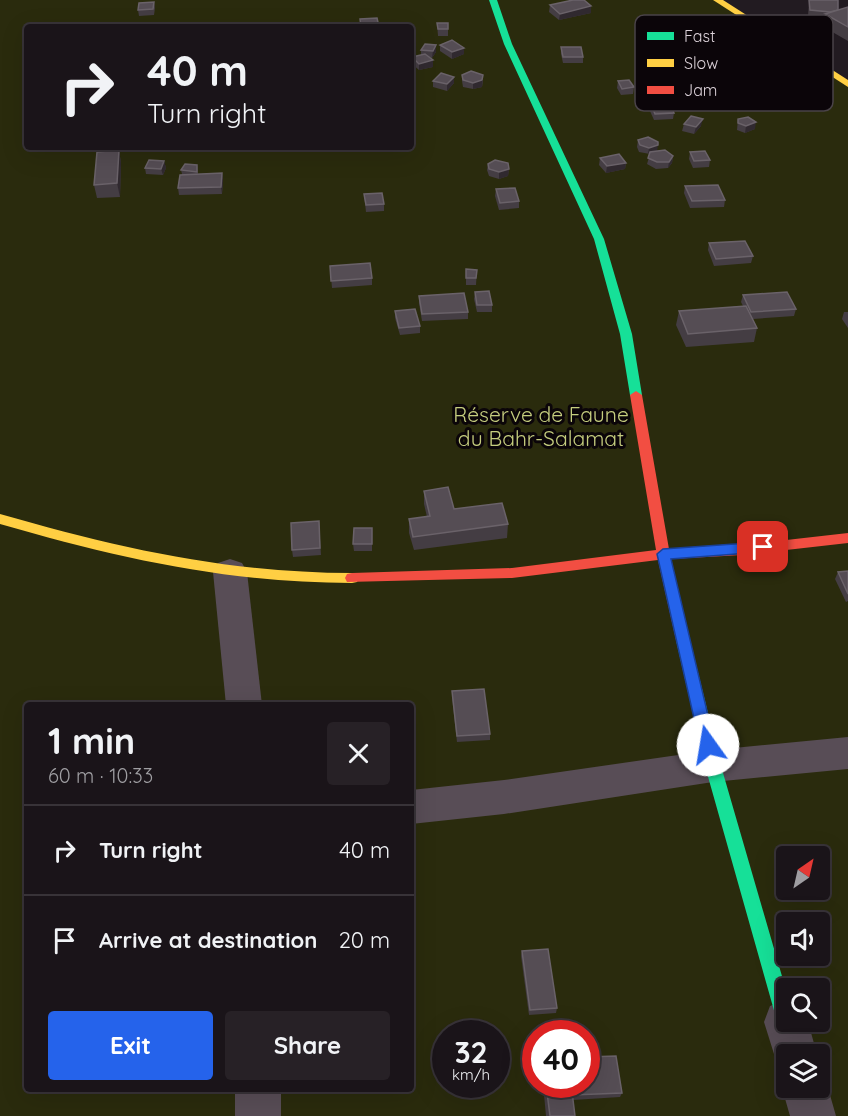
<!DOCTYPE html>
<html lang="en">
<head>
<meta charset="utf-8">
<style>
	:root { --surface:#1a1419; --page:#272126; --text:#f1f3f6; --muted:#9f9ea2; --line:#383338; --accent:#2563eb }
	body { margin:0; font-family:Quicksand,sans-serif; background:var(--page); color:var(--text); height:100vh; display:flex; flex-direction:column; font-size:22px; white-space:nowrap }
	* { box-sizing:border-box; margin:0 }
	p { font-size:20px; color:var(--muted) }
	.icon { flex:none; width:33px; height:33px; fill:none; stroke:currentColor; stroke-width:2; stroke-linecap:round; stroke-linejoin:round }
	.map { position:relative; flex:1; overflow:hidden }
	.panel { position:absolute; left:24px; top:702px; width:390px; height:390px; display:flex; flex-direction:column; background:var(--surface); border-radius:6px; box-shadow:0 6px 24px #0002,0 0 0 2px var(--line) }
	.panel>* { flex:none }
	.top-card { position:absolute; left:24px; top:24px; width:390px; height:126px; border-radius:6px; box-shadow:0 6px 24px #0002,0 0 0 2px var(--line); background:#1a1419; color:var(--text); overflow:hidden }
	.needle { width:39px; rotate:34deg }
	.tools { position:absolute; left:776px; top:846px; display:grid; gap:12px }
	.tools a { display:grid; place-items:center; width:54px; height:54px; border-radius:6px; background:var(--surface); box-shadow:0 6px 24px #0002,0 0 0 2px var(--line); font-size:30px }
	.speed { position:absolute; left:432px; top:1020px; display:flex; gap:12px; font-size:30px; font-weight:700; text-align:center }
	.speed>* { display:grid; place-content:center; width:78px; height:78px; border-radius:50%; background:var(--surface); box-shadow:0 6px 24px #0002,0 0 0 2px var(--line); line-height:1 }
	.speed small { font-size:15px; font-weight:400 }
	.speed .limit { border:9px solid #d22; background:#fff; color:#111 }
	.pin { position:absolute; display:grid; place-items:center; width:51px; height:51px; color:#fff; margin:-26px; border-radius:12px; box-shadow:0 3px 9px #0006 }
	.me { position:absolute; width:66px; margin:-33px; rotate:347deg; stroke-linejoin:round; filter:drop-shadow(0 0 4px #0008) }
	.turn { display:flex; align-items:center; gap:21px; height:126px; padding:0 24px; font-size:27px }
	.turn .icon { width:78px; height:78px; stroke-width:2.5 }
	.turn b { display:block; font-size:42px; line-height:51px }
	.round { display:grid; place-items:center; flex:none; width:63px; height:63px; border-radius:6px; background:var(--page) }
	.head { display:flex; align-items:center; justify-content:space-between; height:102px; padding:0 24px }
	h1 { font-size:36px; font-weight:800; line-height:45px }
	.action { display:flex; gap:12px; margin-top:auto; padding:12px 24px }
	.action a { flex:1; height:69px; border-radius:6px; background:var(--accent); color:#fff; font-size:24px; font-weight:800; line-height:69px; text-align:center }
	.action a+a { background:var(--page); color:var(--text) }
	ul { padding:0; list-style:none }
	li { display:flex; align-items:center; gap:18px; height:90px; padding:0 24px; border-top:2px solid var(--line) }
	li div { flex:1 }
	li b { display:block; font-size:22px }
	li em { font-style:normal }
	.map>svg:first-child { display:block }
	.green { fill:#2a2b0d; fill-rule:evenodd }
	.lines { fill:none; stroke-linecap:round; stroke-linejoin:round }
	.street { fill:#584d56; fill-rule:evenodd }
	.fast { fill:#16e098; fill-rule:evenodd }
	.slow { fill:#ffcf43; fill-rule:evenodd }
	.jam { fill:#f24e42; fill-rule:evenodd }
	.wall { fill:#443d43 }
	.shaded-wall { fill:#30292f }
	.building { fill:#554d54; stroke:#6a6269; stroke-width:1.5 }
	.route { fill:#2563eb; stroke:#184099; stroke-width:1.5 }
	.labels { text-anchor:middle; dominant-baseline:central; stroke-width:6; stroke-linejoin:round; paint-order:stroke }
	.park-label { font-size:21px; fill:#c5cd7e; stroke:#0b0509 }
	.key { fill:#0b0509; stroke:#4a4348; stroke-width:1.5 }
	.key-label { font-size:16px; fill:#ddd3da }
</style>
</head>
<body>
<div class="map">
<svg width="848" height="1116" viewBox="0 0 848 1116">
	<rect width="100%" height="100%" fill="#221b21"/>
	<!-- green -->
	<path class="green" d="M0,0H717L848,84V1116H0ZM27,27H411V147H27ZM27,705H411V1089H27ZM786,856H819V890H786ZM786,922H819V956H786ZM786,988H819V1022H786ZM446,1034H496V1084H446ZM536,1034H586V1084H536ZM786,1054H819V1088H786Z"/>
	<g class="lines">
		<!-- street -->
		<g class="street">
			<polygon points="230,559 242,563 247,572 262,705 226,705 213,572 218,563"/>
			<polygon points="848,737 848,769 713,782 504,814 411,824 411,790 504,780 713,750"/>
			<polygon points="786,1000 786,1022 808,1022 817,1054 786,1054 786,1073 779,1070 764,1022 770,1006"/>
			<polygon points="819,1071 828,1088 836,1116 790,1116 782,1088 786,1079 786,1088 819,1088"/>
			<rect x="235" y="1089" width="46" height="27"/>
		</g>
		<!-- fast -->
		<g class="fast">
			<polygon points="489,0 497,0 512,44 604,239 632,334 642,395 640,398 632,398 630,395 620,334 594,239 504,44"/>
			<polygon points="683,634 688,636 690,640 721,766 786,990 786,1022 795,1022 792,1027 786,1030 780,1027 777,1021 705,766 676,640 678,636"/>
		</g>
		<!-- slow -->
		<g class="slow">
			<polygon points="713,0 723,0 848,80 848,87"/>
			<path d="M0,514C118,548 229,573 352,573L357,574L359,578L357,582L352,583C229,583 117,558 0,524Z"/>
		</g>
		<!-- jam -->
		<polygon class="jam" points="636,391 642,395 669,549 742,545 848,533 848,543 742,555 671,559 690,640 688,644 678,644 676,640 658,560 512,578 347,582 345,578 347,574 352,573 512,568 656,550 630,395"/>
	</g>
	<!-- wall -->
	<g class="wall">
		<polygon points="809,0 838,0 838,10 848,7 848,41 822,26 824,18 808,17"/>
		<polygon points="154,2 155,8 154,15 139,16 138,10"/>
		<polygon points="550,5 591,13 559,20 549,12"/>
		<polygon points="437,23 448,29 448,36 438,36"/>
		<polygon points="411,45 415,45 415,52 413,56 411,56"/>
		<polygon points="436,45 436,52 432,58 429,57 433,67 419,70 412,64 412,57 421,55 421,50"/>
		<polygon points="440,45 464,54 452,59 440,51"/>
		<polygon points="561,47 583,57 583,63 563,63 561,54"/>
		<polygon points="462,75 483,81 482,87 473,89 463,87 462,81"/>
		<polygon points="454,77 454,83 447,91 433,87 433,81"/>
		<polygon points="703,77 722,78 721,85 717,89 705,88 701,84"/>
		<polygon points="618,81 634,87 633,94 621,95 617,88"/>
		<polygon points="651,104 674,113 673,119 654,120 650,111"/>
		<polygon points="738,119 755,129 745,133 737,130"/>
		<polygon points="684,124 701,126 694,134 682,131"/>
		<polygon points="638,140 657,151 673,156 672,163 668,168 656,169 647,164 650,154 639,152 637,147"/>
		<polygon points="119,150 121,163 120,197 97,198 94,185"/>
		<polygon points="690,152 710,160 709,167 693,168 689,159"/>
		<polygon points="600,158 626,163 625,169 606,173 599,165"/>
		<polygon points="164,161 166,168 163,175 146,174 145,168"/>
		<polygon points="488,164 509,169 508,176 499,179 489,176 487,170"/>
		<polygon points="197,165 198,174 222,173 223,180 222,194 179,195 178,188 182,174 181,170"/>
		<polygon points="685,186 725,200 724,207 690,208 684,193"/>
		<polygon points="496,189 519,201 519,208 499,210 495,196"/>
		<polygon points="364,194 384,204 384,211 366,212"/>
		<polygon points="709,243 753,256 751,263 714,266 708,250"/>
		<polygon points="330,266 372,278 372,285 332,288"/>
		<polygon points="466,269 477,270 476,285 466,285"/>
		<polygon points="475,292 492,305 492,312 477,312 474,299"/>
		<polygon points="743,295 796,309 794,316 753,319 757,328 754,342 686,347 676,325 679,311 743,306 741,302"/>
		<polygon points="419,296 468,312 468,319 422,321 419,303"/>
		<polygon points="395,311 420,326 420,333 400,335 395,318"/>
		<polygon points="844,312 848,312 848,328 842,319"/>
		<polygon points="424,491 454,509 508,524 507,538 414,550 409,533 409,519 427,517 424,504"/>
		<polygon points="319,521 321,555 293,557 292,550"/>
		<polygon points="372,528 372,551 354,551 353,544"/>
		<polygon points="848,571 848,601 846,602 835,579 838,572"/>
		<polygon points="452,691 490,734 490,740 457,742 452,697"/>
		<polygon points="522,951 557,1008 556,1013 529,1015 521,956"/>
		<polygon points="543,1084 586,1084 622,1093 620,1097 573,1100 575,1116 546,1116"/>
	</g>
	<!-- shaded-wall -->
	<g class="shaded-wall">
		<polygon points="591,6 591,13 559,20 560,14"/>
		<polygon points="436,45 436,52 432,58 433,51"/>
		<polygon points="464,48 464,54 452,59 452,52"/>
		<polygon points="433,60 433,67 419,70 419,64"/>
		<polygon points="483,75 482,87 473,89 473,83"/>
		<polygon points="454,77 454,83 447,91 447,84"/>
		<polygon points="722,78 721,85 717,89 718,82"/>
		<polygon points="703,119 701,126 694,134 696,127"/>
		<polygon points="756,122 755,129 745,133 746,126"/>
		<polygon points="658,145 657,152 648,154 649,148"/>
		<polygon points="119,150 121,163 120,197 117,183"/>
		<polygon points="673,156 672,163 668,168 669,162"/>
		<polygon points="164,161 166,168 163,175 161,169"/>
		<polygon points="626,163 625,169 606,173 607,166"/>
		<polygon points="509,169 508,176 499,179 499,172"/>
		<polygon points="222,173 223,180 222,194 221,187"/>
	</g>
	<!-- building -->
	<g class="building">
		<polygon points="573,0 584,0 591,6 560,14 550,5"/>
		<polygon points="809,0 838,0 838,10 830,12 810,10"/>
		<polygon points="154,2 153,9 138,10 139,3"/>
		<polygon points="848,7 848,27 825,14"/>
		<polygon points="377,18 379,27 361,27 360,19"/>
		<polygon points="120,23 120,27 105,27 105,24"/>
		<polygon points="437,23 448,23 448,29 438,29"/>
		<polygon points="452,40 464,48 452,52 440,45"/>
		<polygon points="425,44 436,45 433,51 421,50"/>
		<polygon points="411,45 415,45 413,50 411,50"/>
		<polygon points="561,47 581,47 583,57 563,57"/>
		<polygon points="425,54 433,60 419,64 412,57"/>
		<polygon points="471,71 483,75 482,80 473,83 463,80 462,75"/>
		<polygon points="441,73 454,77 447,84 433,81"/>
		<polygon points="629,80 634,87 622,89 618,81"/>
		<polygon points="651,104 670,104 674,113 655,114"/>
		<polygon points="691,116 703,119 696,127 684,124"/>
		<polygon points="748,117 756,122 746,126 738,123 738,119"/>
		<polygon points="648,137 658,142 658,145 649,148 640,145 638,140"/>
		<polygon points="119,150 117,183 94,185 97,152"/>
		<polygon points="665,150 673,156 669,162 657,162 648,158 650,152"/>
		<polygon points="705,151 710,160 694,161 690,152"/>
		<polygon points="619,154 626,163 607,166 600,158"/>
		<polygon points="149,160 164,161 161,169 145,168"/>
		<polygon points="495,160 508,163 509,169 499,172 489,169 488,164"/>
		<polygon points="185,164 197,165 197,172 181,170"/>
		<polygon points="222,173 221,187 178,188 180,175"/>
		<polygon points="718,185 725,200 692,201 685,186"/>
		<polygon points="515,188 519,201 500,203 496,189"/>
		<polygon points="382,193 384,204 366,205 364,194"/>
		<polygon points="745,241 753,256 716,259 709,243"/>
		<polygon points="370,263 372,278 331,281 330,266"/>
		<polygon points="466,269 477,270 476,278 466,278"/>
		<polygon points="489,291 492,305 477,305 475,292"/>
		<polygon points="787,292 796,309 751,312 743,295"/>
		<polygon points="464,293 468,312 422,314 419,296"/>
		<polygon points="746,306 757,328 688,334 679,311"/>
		<polygon points="415,309 420,326 399,328 395,311"/>
		<polygon points="448,487 454,509 502,503 508,524 413,537 409,519 430,516 424,491"/>
		<polygon points="319,521 320,548 292,550 291,523"/>
		<polygon points="354,528 372,528 372,544 353,544"/>
		<polygon points="848,571 848,594 838,572"/>
		<polygon points="484,689 490,734 457,736 452,691"/>
		<polygon points="548,949 557,1008 530,1010 522,951"/>
		<polygon points="616,1056 622,1093 572,1095 571,1084 586,1084 586,1057"/>
		<polygon points="546,1084 571,1084 575,1116 550,1116"/>
	</g>
	<!-- route -->
	<polygon class="route" points="763,542 770,547 763,552 671,559 715,745 708,751 700,745 657,554 663,549"/>
	<g class="labels">
		<!-- park labels -->
		<g class="park-label">
			<text x="541" y="414">Réserve de Faune<tspan x="541" dy="24">du Bahr-Salamat</tspan></text>
		</g>
	</g>
	<!-- legend -->
	<rect x="635" y="15" width="198" height="96" rx="9" class="key"/>
	<rect x="647" y="32" width="27" height="8" fill="#16e098"/>
	<rect x="647" y="59" width="27" height="8" fill="#ffcf43"/>
	<rect x="647" y="86" width="27" height="8" fill="#f24e42"/>
	<g class="key-label">
		<text x="684" y="42">Fast</text>
		<text x="684" y="69">Slow</text>
		<text x="684" y="96">Jam</text>
	</g>
</svg>
<div class="tools">
<a><svg class="needle" viewBox="-14 -14 28 28"><path d="M0-13l5 13h-10z" fill="#e53935"/><path d="M0 13l5-13h-10z" fill="#9f9ea2"/></svg></a>
<a><svg class="icon" aria-label="sound" viewBox="0 0 24 24"><path d="M4 9h4l5-4v14l-5-4H4zM17 9q2 3 0 6"/></svg></a>
<a><svg class="icon" aria-label="search" viewBox="0 0 24 24"><circle cx="10" cy="10" r="6"/><path d="M15 15l6 6"/></svg></a>
<a><svg class="icon" aria-label="layers" viewBox="0 0 24 24"><path d="M12 4l9 5-9 5-9-5zM3 14l9 5 9-5"/></svg></a>
</div>
<div class="speed"><div>32<small>km/h</small></div><div class="limit">40</div></div>
<div class="pin" style="left:763px;top:547px;background:#d93025"><svg class="icon" aria-label="arrive" viewBox="0 0 24 24"><path d="M6 21V4h12l-3 4 3 4H6"/></svg></div>
<svg class="me" style="left:708px;top:745px" viewBox="-20 -20 40 40"><circle r="19" fill="#fff"/><path d="M0-13L10 11 0 6-10 11z" fill="#2563eb"/></svg>
<div class="top-card">
<div class="turn"><svg class="icon" aria-label="right" viewBox="0 0 24 24"><path d="M7 20v-9h11M14 6l5 5-5 5"/></svg><div><b>40 m</b>Turn right</div></div>
</div>
<section class="panel">
<div class="head"><div><h1>1 min</h1><p>60 m · 10:33</p></div><a class="round"><svg class="icon" aria-label="close" viewBox="0 0 24 24"><path d="M6 6l12 12M18 6L6 18"/></svg></a></div>
<ul>
<li><svg class="icon" aria-label="right" viewBox="0 0 24 24"><path d="M7 20v-9h11M14 6l5 5-5 5"/></svg><div><b>Turn right</b></div><em>40 m</em></li>
<li><svg class="icon" aria-label="arrive" viewBox="0 0 24 24"><path d="M6 21V4h12l-3 4 3 4H6"/></svg><div><b>Arrive at destination</b></div><em>20 m</em></li>
</ul>
<div class="action"><a>Exit</a><a>Share</a></div>
</section>
</div>
</body>
</html>
